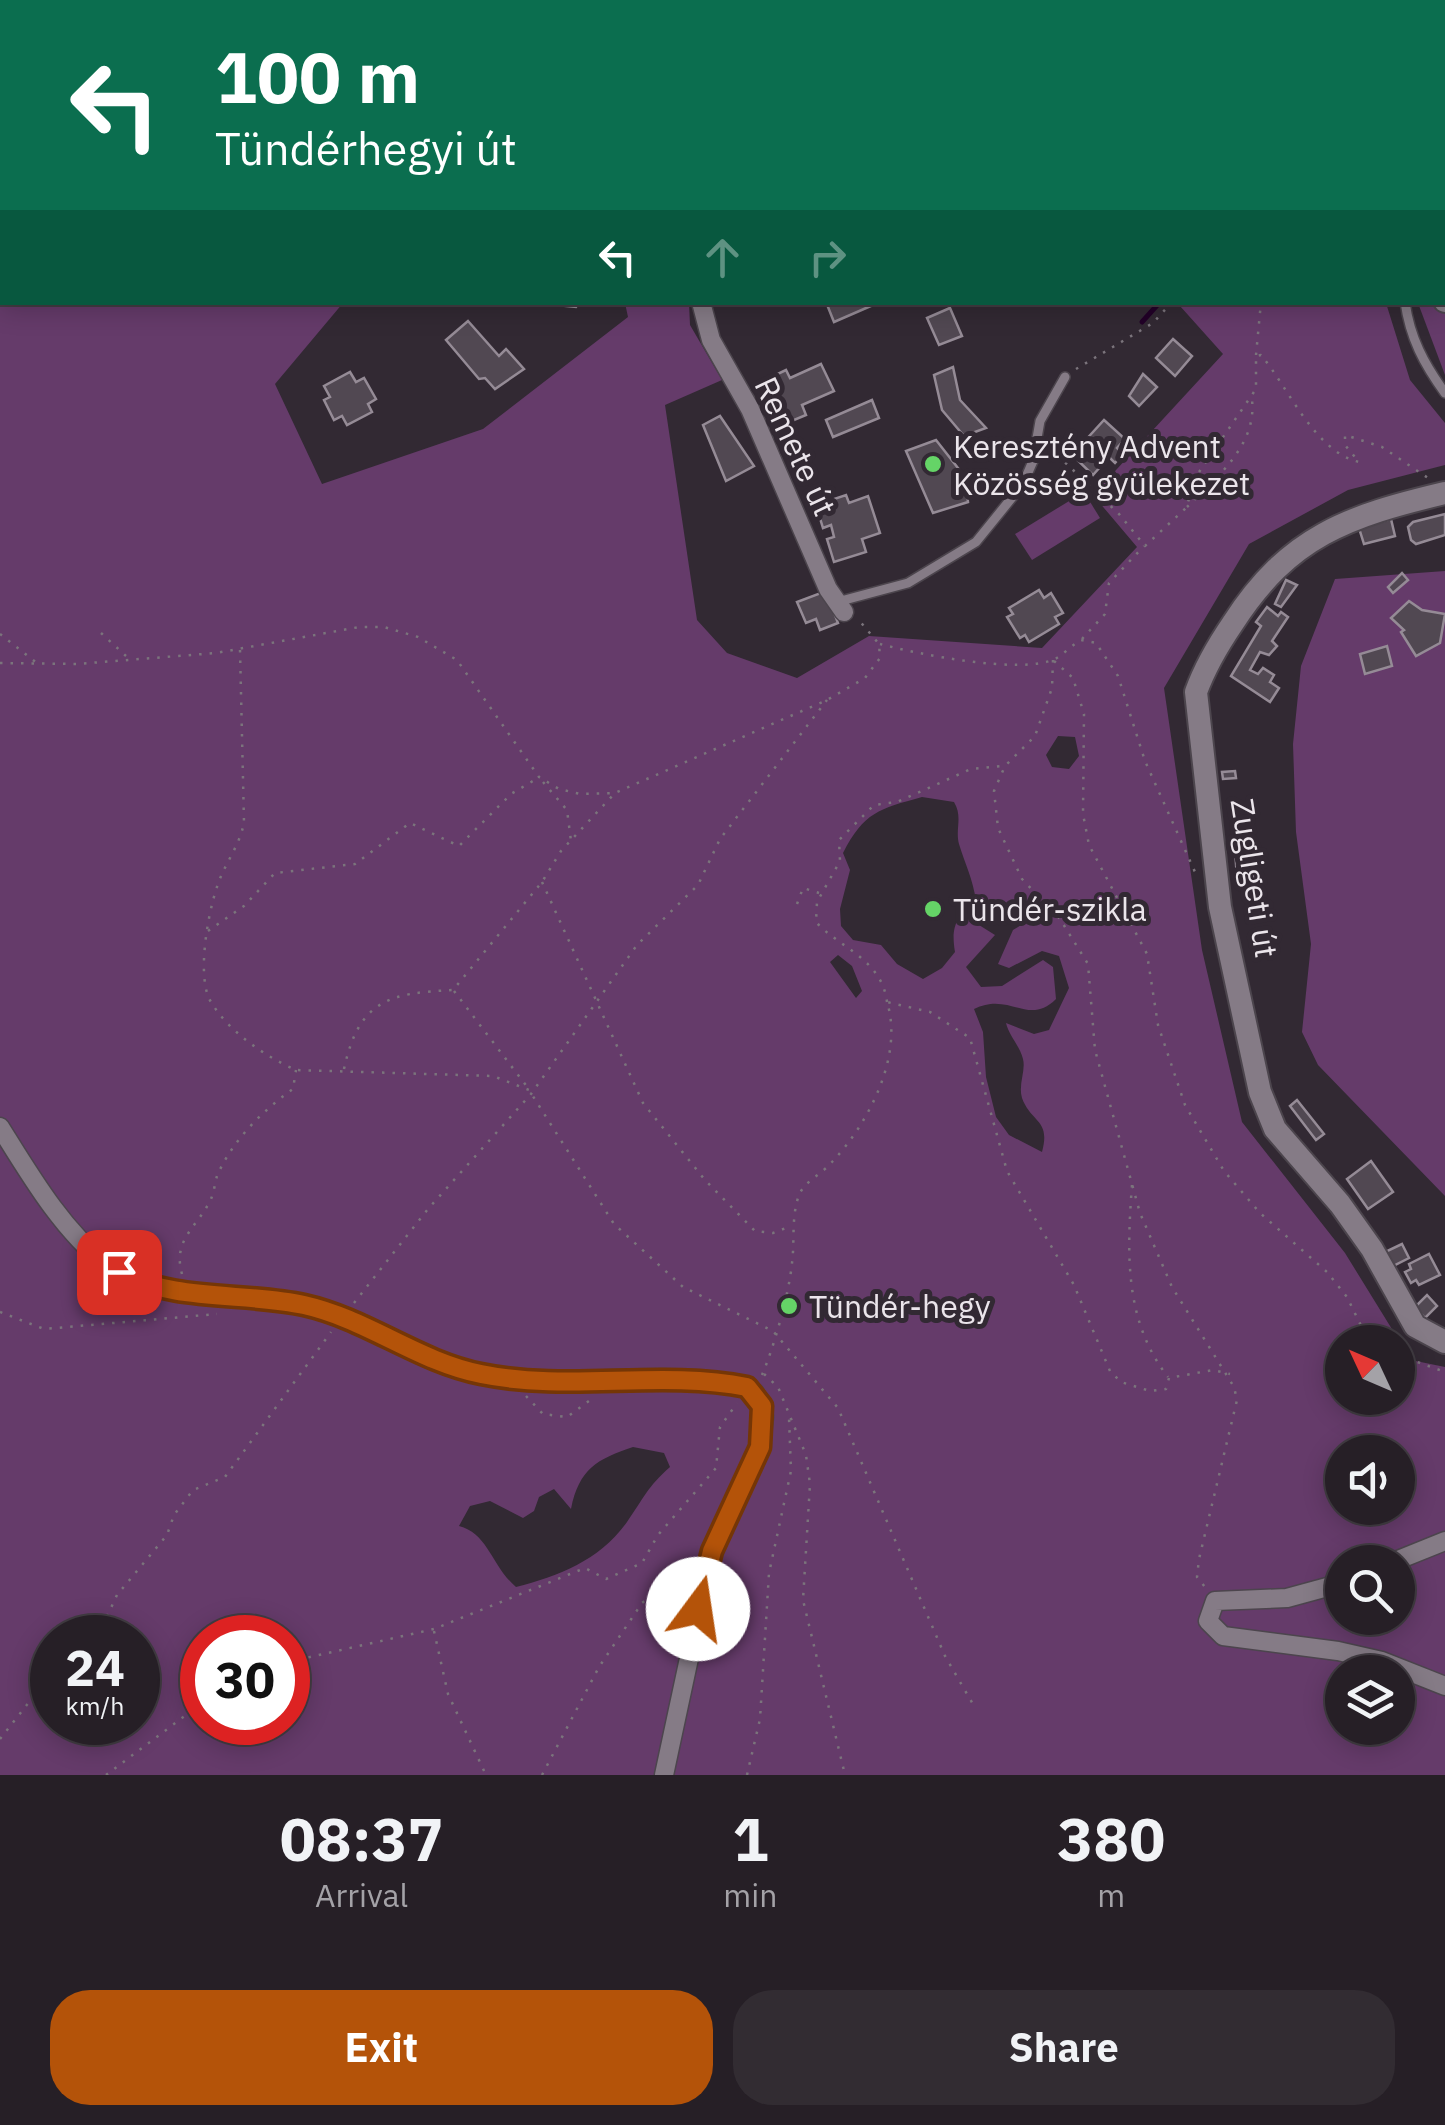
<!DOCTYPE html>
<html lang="en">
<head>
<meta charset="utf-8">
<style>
	:root { --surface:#261f26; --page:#322c32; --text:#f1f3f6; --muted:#a4a2a7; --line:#423d43; --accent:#b45309 }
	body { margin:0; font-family:"IBM Plex Sans",sans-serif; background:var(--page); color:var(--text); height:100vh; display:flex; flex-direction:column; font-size:38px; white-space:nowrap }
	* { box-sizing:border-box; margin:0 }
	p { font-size:32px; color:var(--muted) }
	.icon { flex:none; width:55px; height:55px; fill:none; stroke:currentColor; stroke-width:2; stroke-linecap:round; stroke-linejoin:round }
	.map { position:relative; height:1775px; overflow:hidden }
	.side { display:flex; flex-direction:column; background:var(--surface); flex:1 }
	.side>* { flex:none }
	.top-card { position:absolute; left:0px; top:0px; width:1445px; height:305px; box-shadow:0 5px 25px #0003,0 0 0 2px var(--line); background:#0b6e4f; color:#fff; overflow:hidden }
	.needle { width:65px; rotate:314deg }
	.buttons { position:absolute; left:1325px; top:1325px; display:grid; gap:20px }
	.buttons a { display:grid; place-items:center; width:90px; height:90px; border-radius:50%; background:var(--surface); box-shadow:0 5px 25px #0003,0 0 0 2px var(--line); font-size:50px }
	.speed { position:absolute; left:30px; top:1615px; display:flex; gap:20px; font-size:50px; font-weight:700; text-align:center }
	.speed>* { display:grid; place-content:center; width:130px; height:130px; border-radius:50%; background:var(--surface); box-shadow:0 5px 25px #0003,0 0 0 2px var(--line); line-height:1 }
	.speed small { font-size:25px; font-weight:400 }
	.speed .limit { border:15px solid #d22; background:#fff; color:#111 }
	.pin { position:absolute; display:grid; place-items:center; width:85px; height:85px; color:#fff; margin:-42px; border-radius:20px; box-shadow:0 5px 15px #0006 }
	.me { position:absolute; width:110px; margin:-55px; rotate:14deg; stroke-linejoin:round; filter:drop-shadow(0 0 8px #0008) }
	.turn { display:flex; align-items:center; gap:35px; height:210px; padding:0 50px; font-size:45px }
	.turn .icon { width:130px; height:130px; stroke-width:2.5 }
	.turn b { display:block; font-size:70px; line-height:85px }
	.lanes { display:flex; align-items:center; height:95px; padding:0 50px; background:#0003; justify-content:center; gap:50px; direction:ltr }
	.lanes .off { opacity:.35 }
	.eta { display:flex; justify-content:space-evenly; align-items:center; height:170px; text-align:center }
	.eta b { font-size:60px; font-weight:700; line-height:70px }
	.action { display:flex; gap:20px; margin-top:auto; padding:20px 50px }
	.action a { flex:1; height:115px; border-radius:40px; background:var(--accent); color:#fff; font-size:40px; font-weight:700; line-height:115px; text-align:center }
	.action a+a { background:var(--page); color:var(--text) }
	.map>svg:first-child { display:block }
	.green { fill:#653b6a; fill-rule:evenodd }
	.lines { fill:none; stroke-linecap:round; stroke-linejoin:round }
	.stream { stroke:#220028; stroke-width:5 }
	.building { fill:#514852; stroke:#958b96; stroke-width:2.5 }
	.service-casing { stroke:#4c454d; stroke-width:12 }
	.minor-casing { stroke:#4c454d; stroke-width:21 }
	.tertiary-casing { stroke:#4c454d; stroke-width:26 }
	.path { stroke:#7b747c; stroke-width:2.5; stroke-dasharray:2.5 8; stroke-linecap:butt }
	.service { stroke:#857b86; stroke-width:9 }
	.minor { stroke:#857b86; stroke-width:18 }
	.tertiary { stroke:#857b86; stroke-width:22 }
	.route-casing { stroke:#753606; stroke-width:25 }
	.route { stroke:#b45309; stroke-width:18 }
	.poi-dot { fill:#65d467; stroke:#322933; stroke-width:4 }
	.labels { text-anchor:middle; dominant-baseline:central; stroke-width:10; stroke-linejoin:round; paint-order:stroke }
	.street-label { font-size:32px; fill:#ebe5eb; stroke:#322933 }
	.poi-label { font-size:32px; fill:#ebe5eb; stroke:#322933; text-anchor:start }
</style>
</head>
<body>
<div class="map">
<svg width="1445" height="1775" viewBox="0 0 1445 1775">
	<rect width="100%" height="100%" fill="#322933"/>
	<!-- green -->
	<g class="green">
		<polygon points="1064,0 1368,0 1059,2"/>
		<polygon points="1445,80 1445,375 1418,303 1442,302"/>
		<path d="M0,197L2,302L343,303L275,384L322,484L483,429L628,317L625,303H689L690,325L722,380L665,405L697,620L727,653L797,678L869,636L1042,648L1137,547L1093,495L1223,354L1180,306L1184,303H1386L1410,380L1445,423V465L1348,490L1249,544L1164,688L1202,950L1242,1122L1345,1253L1411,1360L1445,1367V1775H0ZM1058,736L1075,737L1079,756L1069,769L1052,767L1046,755ZM922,797L954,802C963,817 955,829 959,844C965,864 973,879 976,901C955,917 951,928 955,952L942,968L923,979L897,964L881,945L853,940L841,926L840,909L850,870L843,853C864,812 879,809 922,797ZM1020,916L1026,922L1013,930L998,964L1009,968L1042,951L1059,956L1069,988L1049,1030L1034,1034L1006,1023C1009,1036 1020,1046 1023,1059C1026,1071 1018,1084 1022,1098C1031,1123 1051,1119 1042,1152L1009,1135L996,1117L986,1077L983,1032L974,1009C1010,991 1028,1027 1056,999L1053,967L1043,960L1002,986L981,987L966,967L995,935L979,925L986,918ZM838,955L852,966L862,991L856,998L830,962ZM1342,1342H1398V1398H1342ZM633,1447L664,1453L670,1467C648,1486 643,1499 627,1522C600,1560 559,1576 516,1587C492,1567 488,1533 459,1526L470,1506L490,1501L523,1518L534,1511L539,1497L554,1489L571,1509C579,1469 597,1459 633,1447ZM1342,1452H1398V1508H1342ZM1342,1562H1398V1618H1342ZM52,1638H138V1722H52ZM202,1638H288V1722H202ZM1342,1672H1398V1728H1342Z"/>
		<polygon points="1084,492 1100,518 1032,560 1015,534"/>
		<polygon points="1445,571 1445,1196 1318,1065 1302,1032 1311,944 1296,832 1293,744 1301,666 1335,579"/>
	</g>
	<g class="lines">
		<!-- stream -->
		<polyline class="stream" points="1142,322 1160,302"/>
	</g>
	<!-- building -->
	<g class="building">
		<polygon points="1366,0 1434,0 1437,2 1364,2"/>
		<polygon points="0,128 2,129 2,185 0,184"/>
		<polygon points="525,302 579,302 576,307"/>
		<polygon points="826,302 880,302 834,322"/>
		<polygon points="950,308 962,336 939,345 927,318"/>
		<polygon points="468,321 499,356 506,349 524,369 495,389 485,378 479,379 446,340"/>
		<polygon points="1173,339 1192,356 1175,376 1156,358"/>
		<polygon points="821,364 834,391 802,405 806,415 787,423 767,379 786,370 790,378"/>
		<polygon points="953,367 960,400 986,428 964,436 942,410 934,375"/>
		<polygon points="350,372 356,382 364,378 376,399 368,404 372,412 347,425 342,416 334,420 324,400 330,397 324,386"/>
		<polygon points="1143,374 1157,387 1139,406 1129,396"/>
		<polygon points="872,400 879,418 833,437 826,420"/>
		<polygon points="720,416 754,466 726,481 703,425"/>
		<polygon points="1104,420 1125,439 1117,448 1123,454 1115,463 1109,457 1093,475 1072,455"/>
		<polygon points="936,440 965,477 968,502 933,513 906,451"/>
		<polygon points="846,495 849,503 868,496 880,533 862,539 866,552 834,562 827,539 834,537 831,525 823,528 816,505"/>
		<polygon points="1445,514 1445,535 1416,544 1411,540 1408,527 1413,522"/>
		<polygon points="1391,519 1395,536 1364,544 1359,528"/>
		<polygon points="1402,573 1408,580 1393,593 1388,587"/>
		<polygon points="1286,580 1297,585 1281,607 1275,604"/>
		<polygon points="1039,590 1044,598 1051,593 1063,613 1055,617 1059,624 1029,642 1025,635 1020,638 1007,617 1013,614 1009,608"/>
		<polygon points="826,591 838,623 820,630 816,619 806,623 797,602"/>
		<polygon points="1409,601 1422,610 1445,614 1440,643 1416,656 1401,632 1404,630 1391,618"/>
		<polygon points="1267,607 1278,616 1281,612 1288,617 1272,641 1277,646 1269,655 1260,652 1250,670 1258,674 1263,668 1274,675 1270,682 1279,688 1270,702 1231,676 1261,626 1256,622"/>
		<polygon points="1387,646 1392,666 1365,674 1360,654"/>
		<polygon points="1235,771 1236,778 1223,779 1222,772"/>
		<polygon points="1235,849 1252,854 1253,878 1237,879"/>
		<polygon points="1258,889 1261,903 1250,905 1247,891"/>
		<polygon points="1297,1100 1324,1134 1316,1140 1290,1106"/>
		<polygon points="1371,1161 1393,1192 1368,1209 1347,1179"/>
		<polygon points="1402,1244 1409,1258 1393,1266 1385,1252"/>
		<polygon points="1429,1254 1440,1275 1419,1285 1416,1280 1411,1283 1405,1272 1411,1269 1409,1264"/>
		<polygon points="1427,1295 1437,1306 1425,1318 1415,1307"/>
	</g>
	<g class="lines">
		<defs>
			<g id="service">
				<polyline points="548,2 548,0"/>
				<polyline points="1442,60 1445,57"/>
				<path d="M1405,302C1410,338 1424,364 1445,393"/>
				<polyline points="837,602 908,583 976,542 1023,484 1033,461 1040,421 1065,377"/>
			</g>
			<g id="minor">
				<polyline points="692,0 692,2"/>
				<polyline points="701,302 711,340 750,409 828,589 844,612"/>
				<path d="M0,1127C30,1175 62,1230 107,1265C155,1303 248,1292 307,1306C368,1320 421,1366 484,1375C504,1378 524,1379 544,1380C593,1383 719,1368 755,1393L764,1417L760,1447L712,1551L664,1775"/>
				<polyline points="1393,1562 1445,1541"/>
				<polyline points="1342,1583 1287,1598 1215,1601 1208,1621 1223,1636 1338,1651 1382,1661 1445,1686"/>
			</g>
			<g id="tertiary">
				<polyline points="1442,174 1445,161"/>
				<polyline points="1442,290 1445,301"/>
				<path d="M1445,493C1348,516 1289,536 1233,623C1218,645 1205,667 1196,692L1220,907L1260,1092L1275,1129L1340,1204L1372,1249L1415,1326L1445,1342"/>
			</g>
		</defs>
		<!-- service casing -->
		<use href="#service" class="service-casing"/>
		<!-- minor casing -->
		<use href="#minor" class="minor-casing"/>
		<!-- tertiary casing -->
		<use href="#tertiary" class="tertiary-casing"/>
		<!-- path -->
		<g class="path">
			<polyline points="397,0 399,2"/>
			<polyline points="1098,2 1101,0"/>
			<polyline points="1442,22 1445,21"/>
			<polyline points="1256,355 1261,302"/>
			<polyline points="1076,369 1153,323 1172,302"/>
			<path d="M1050,448L1119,514L1145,546L1186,508L1197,475L1256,389V356L1261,355C1288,387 1315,452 1359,462L1345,445V435L1382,447L1428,478"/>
			<path d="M1187,507C1217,477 1257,445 1252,400"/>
			<polyline points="101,633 126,656"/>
			<polyline points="0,634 38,664"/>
			<polyline points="1082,639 1105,614 1109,583 1144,546"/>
			<path d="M880,644C917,654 1021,675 1055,659C1064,654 1072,645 1081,640L1096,643L1118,676L1145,761L1195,872"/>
			<path d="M240,650L244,822C240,846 224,864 217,887C208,913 196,978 211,1002C229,1032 266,1057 296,1070L493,1076L529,1090L614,1224L683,1287L773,1331L838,1408L945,1656L974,1706"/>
			<polyline points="1053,660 1052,688 1035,736 1005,766 994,791 998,828 1022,879 1060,919 1088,964 1095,1050 1140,1213 1172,1287 1234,1387 1237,1400 1199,1559 1197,1577 1205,1587"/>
			<polyline points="1054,661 1073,678 1084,714 1083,814 1089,845 1147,954 1158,1025 1185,1105 1224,1171 1260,1213 1327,1272 1347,1297 1369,1342"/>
			<polyline points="0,663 77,664 216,653 359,627 384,627 418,637 457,660 539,777 559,789 580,794 615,793 827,700 865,678 880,658 879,644 858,619"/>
			<polyline points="543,782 567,810 571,841"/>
			<polyline points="542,882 643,1103 705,1180 755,1231 773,1233 791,1226"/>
			<polyline points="797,904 803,888 819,893"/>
			<polyline points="208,931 244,906 275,873 355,864 410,823 459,846 511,794 538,778"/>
			<polyline points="454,991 528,1088"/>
			<path d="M887,1002C882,959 838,947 816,922L817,902L840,861L839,840L874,805L897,802L971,769L1003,766"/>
			<path d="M344,1069C359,1000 389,993 453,990L542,882L561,851L614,794"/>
			<path d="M1132,1185C1127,1253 1124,1321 1168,1377"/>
			<path d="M182,1274C172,1239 198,1227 211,1199C214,1192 215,1183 217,1176C232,1141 262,1111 293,1089L296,1070"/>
			<polyline points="354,1303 428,1209 531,1094 637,945 698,885 720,839 827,700"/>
			<polyline points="0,1312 44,1329 217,1314"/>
			<polyline points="1398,1355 1445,1372"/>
			<polyline points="764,1374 778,1387 806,1455 810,1484 803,1600 845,1775"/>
			<path d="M762,1375C774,1347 789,1294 792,1263C795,1240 791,1217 799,1195C804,1182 823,1173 832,1162C868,1124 904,1056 887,1002L930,1012L970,1038L1007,1171L1074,1285L1110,1371L1121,1382L1150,1391L1166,1389L1169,1378L1213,1370L1230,1374"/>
			<polyline points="526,1396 543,1414 567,1417 593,1398"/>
			<polyline points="434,1631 448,1694 486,1775"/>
			<polyline points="85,1638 104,1623 117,1595 167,1535 174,1515 193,1490 225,1477 331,1332"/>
			<polyline points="288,1662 434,1629 585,1568 606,1579 642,1563 658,1535 716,1468 720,1427 737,1403"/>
			<polyline points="0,1739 52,1673"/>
			<polyline points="106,1775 202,1703"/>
			<polyline points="542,1775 599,1667 642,1603 690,1567"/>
			<polyline points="747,1775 760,1719 769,1573 791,1471 789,1418"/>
		</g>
		<!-- service -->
		<use href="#service" class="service"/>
		<!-- minor -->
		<use href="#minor" class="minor"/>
		<!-- tertiary -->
		<use href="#tertiary" class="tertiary"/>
	</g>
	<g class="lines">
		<defs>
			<path id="route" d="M119,1272C173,1302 245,1292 304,1305C367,1319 419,1362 481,1374C569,1392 659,1370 747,1387L762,1406L760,1447L712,1551L698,1609"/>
		</defs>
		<!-- route casing -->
		<use href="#route" class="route-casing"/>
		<!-- route -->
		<use href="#route" class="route"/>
	</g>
	<!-- markers -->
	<g class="poi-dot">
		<circle cx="933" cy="464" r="10"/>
		<circle cx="933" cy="909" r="10"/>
		<circle cx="789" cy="1306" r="10"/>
	</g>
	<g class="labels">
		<!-- street labels -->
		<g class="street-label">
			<text transform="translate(796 446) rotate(65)">Remete út</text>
			<text transform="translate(1255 878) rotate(81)">Zugligeti út</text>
		</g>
		<!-- poi labels -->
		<g class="poi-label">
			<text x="953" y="446">Keresztény Advent<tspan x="953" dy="37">Közösség gyülekezet</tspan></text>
			<text x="953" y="909">Tündér-szikla</text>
			<text x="809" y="1306">Tündér-hegy</text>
		</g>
	</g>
</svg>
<div class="buttons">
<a><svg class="needle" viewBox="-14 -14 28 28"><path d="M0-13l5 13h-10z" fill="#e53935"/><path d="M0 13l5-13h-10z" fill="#a4a2a7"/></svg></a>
<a><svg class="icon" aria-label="sound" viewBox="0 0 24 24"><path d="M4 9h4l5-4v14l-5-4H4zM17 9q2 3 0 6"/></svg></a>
<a><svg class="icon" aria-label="search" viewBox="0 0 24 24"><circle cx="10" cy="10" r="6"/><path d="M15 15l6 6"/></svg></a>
<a><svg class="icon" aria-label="layers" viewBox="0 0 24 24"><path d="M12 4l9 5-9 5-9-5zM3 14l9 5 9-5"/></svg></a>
</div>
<div class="speed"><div>24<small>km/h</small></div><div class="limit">30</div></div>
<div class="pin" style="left:119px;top:1272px;background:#d93025"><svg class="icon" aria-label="arrive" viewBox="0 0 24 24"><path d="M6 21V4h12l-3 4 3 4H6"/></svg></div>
<svg class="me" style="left:698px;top:1609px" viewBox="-20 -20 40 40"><circle r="19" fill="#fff"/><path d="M0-13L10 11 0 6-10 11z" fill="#b45309"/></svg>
<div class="top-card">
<div class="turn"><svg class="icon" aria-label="left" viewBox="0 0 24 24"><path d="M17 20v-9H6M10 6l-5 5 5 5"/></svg><div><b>100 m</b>Tündérhegyi út</div></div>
<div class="lanes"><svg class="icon" aria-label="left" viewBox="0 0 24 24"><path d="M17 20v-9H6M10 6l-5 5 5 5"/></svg><svg class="icon off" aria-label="ahead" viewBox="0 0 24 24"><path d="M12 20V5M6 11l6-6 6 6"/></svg><svg class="icon off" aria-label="right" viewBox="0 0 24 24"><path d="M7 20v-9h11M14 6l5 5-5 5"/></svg></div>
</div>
</div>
<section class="side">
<div class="eta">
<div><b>08:37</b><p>Arrival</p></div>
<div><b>1</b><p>min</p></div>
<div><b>380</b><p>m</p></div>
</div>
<div class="action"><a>Exit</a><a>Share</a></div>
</section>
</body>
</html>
